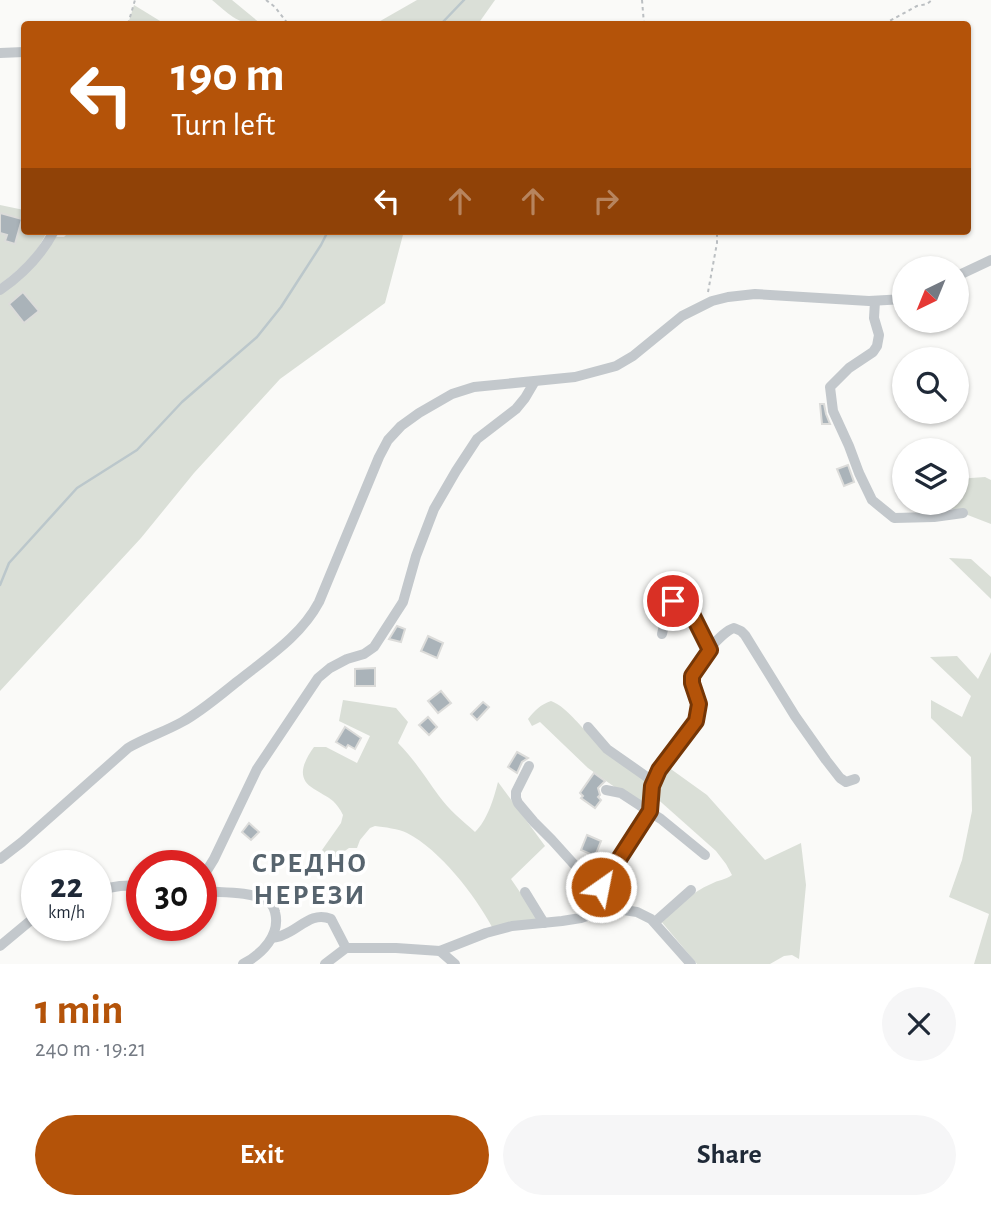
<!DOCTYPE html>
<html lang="en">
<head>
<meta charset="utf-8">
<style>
	:root { --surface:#fff; --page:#f6f6f7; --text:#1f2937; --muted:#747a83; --accent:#b45309 }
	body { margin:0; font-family:"Alegreya Sans",sans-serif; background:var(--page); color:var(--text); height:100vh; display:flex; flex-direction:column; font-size:26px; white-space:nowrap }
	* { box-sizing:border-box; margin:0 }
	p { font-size:23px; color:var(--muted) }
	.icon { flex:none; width:38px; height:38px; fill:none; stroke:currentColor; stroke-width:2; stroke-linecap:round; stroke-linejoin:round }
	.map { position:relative; height:964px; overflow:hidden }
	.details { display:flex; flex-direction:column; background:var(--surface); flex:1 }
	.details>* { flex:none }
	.top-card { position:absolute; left:21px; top:21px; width:950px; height:214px; border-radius:7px; box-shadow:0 2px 5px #0004; background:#b45309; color:#fff; overflow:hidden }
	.needle { width:46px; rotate:223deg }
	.fabs { position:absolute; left:892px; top:256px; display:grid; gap:14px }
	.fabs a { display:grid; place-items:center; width:77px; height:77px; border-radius:50%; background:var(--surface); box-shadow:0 2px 5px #0004; font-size:35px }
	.speed { position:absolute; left:21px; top:850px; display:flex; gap:14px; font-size:35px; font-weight:700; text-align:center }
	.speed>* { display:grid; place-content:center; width:91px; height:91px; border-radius:50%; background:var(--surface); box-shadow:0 2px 5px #0004; line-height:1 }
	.speed small { font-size:18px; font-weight:400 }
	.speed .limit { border:10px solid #d22; background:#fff; color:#111 }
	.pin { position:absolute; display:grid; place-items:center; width:60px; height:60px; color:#fff; margin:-30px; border:4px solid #fff; border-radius:50%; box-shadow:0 2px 7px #0007 }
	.me { position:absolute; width:77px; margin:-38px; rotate:33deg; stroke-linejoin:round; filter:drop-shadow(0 0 5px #0008) }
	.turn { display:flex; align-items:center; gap:24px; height:147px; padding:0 35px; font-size:32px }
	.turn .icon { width:91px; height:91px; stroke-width:2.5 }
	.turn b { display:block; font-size:49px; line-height:60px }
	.lanes { display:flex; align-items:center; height:66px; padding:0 35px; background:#0003; justify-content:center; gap:35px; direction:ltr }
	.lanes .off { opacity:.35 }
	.round { display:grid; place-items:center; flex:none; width:74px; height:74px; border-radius:37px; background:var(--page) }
	.overview { display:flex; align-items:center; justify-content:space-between; height:119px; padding:0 35px }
	h1 { font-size:42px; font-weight:700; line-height:52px; color:var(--accent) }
	.cta { display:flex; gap:14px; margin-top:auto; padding:14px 35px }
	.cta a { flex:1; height:80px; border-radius:42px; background:var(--accent); color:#fff; font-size:28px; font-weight:700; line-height:80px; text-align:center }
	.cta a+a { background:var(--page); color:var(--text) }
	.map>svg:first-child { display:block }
	.green { fill:#dadfd7 }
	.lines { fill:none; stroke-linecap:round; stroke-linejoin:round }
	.stream { stroke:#bbc7cb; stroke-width:2.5 }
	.building { fill:#aab3b9; stroke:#dcdcda; stroke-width:2 }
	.path { stroke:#bbbfc2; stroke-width:2; stroke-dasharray:3.5 3.5; stroke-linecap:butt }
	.minor { stroke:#c3c8cc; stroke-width:10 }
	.route-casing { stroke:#753606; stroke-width:18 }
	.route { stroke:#b45309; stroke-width:12 }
	.labels { text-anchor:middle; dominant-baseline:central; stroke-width:7; stroke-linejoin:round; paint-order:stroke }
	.district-label { font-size:28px; font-weight:bold; letter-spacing:2px; fill:#57646e; stroke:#fff }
</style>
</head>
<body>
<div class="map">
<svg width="991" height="964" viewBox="0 0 991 964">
	<rect width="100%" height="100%" fill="#fafaf8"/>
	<!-- green -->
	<g class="green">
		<path d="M212,0H232L261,24C238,25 230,15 212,0Z"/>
		<polygon points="417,0 495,0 478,24 375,24"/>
		<polygon points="134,5 165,24 128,24"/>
		<path d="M0,205L24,210V231H47C37,255 20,269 0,284Z"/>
		<polygon points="61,231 404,231 385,303 280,379 194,473 141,538 0,691 0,294 56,237 64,237 66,235"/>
		<polygon points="985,477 991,480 991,524 934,502 957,502 957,479"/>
		<polygon points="949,558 971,559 991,577 991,599"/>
		<polygon points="991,652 991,964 974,964 989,914 949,897 962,860 972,811 971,757 931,718 931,700 962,717 971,696 930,657 957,656 978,679"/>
		<path d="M343,700L396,708L408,722L398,743C415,760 425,777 439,796C449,810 463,821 475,832C487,821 494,798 498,782L545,846L511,879L539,920L492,927C475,895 440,850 407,833C399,829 384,827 375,826L370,828L360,840L357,848H349L336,857H329L322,850L341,823L343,815C340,809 337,805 333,801C327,796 320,793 314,789C295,778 304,761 314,747H326L357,763L370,736L339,721Z"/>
		<path d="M551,701C569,708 582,730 597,742C612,756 630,768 646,780L648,786L647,807L616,788L588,768L540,722L532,726L528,719C535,710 540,705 551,701Z"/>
		<path d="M668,767L707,795L765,860L801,843L806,885L799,959L792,955L784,956L770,964H697L660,920C676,908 692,892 711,884C718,880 725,880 732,875L726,864L716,851L653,795L657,780Z"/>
	</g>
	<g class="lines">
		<!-- stream -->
		<g class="stream">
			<polyline points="441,24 464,0"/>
			<polyline points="0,585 9,563 77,488 137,450 182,402 257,337 281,307 321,245 328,231"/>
		</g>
	</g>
	<!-- building -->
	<g class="building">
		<polygon points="0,213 22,219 15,244 5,241 7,235 0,233"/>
		<polygon points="23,292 39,311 24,323 9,304"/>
		<polygon points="820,404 824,404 826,414 830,424 822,424"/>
		<polygon points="848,465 854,482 844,486 837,469"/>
		<polygon points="397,626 405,629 401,642 389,639"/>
		<polygon points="428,636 443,643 437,658 421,651"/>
		<polygon points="375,668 375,686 355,686 355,669"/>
		<polygon points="441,691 451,703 438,713 428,701"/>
		<polygon points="483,702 489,707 477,720 471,714"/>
		<polygon points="428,717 437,727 429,735 419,725"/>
		<polygon points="345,727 361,738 355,749 348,745 346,748 336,742"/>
		<polygon points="517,752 528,758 522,762 517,773 508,767"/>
		<polygon points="594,773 605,781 598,788 600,795 598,797 601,800 595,808 581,798 583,796 580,793"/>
		<polygon points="249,823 259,832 251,840 242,832"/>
		<polygon points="587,835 601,841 595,856 581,850"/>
	</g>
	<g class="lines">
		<!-- path -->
		<g class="path">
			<polyline points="266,0 275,7 288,24"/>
			<polyline points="642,0 644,24"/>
			<polyline points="128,24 135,0"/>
			<polyline points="884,24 917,6 927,4 932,0"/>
			<polyline points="708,292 717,243 717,231"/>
		</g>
		<!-- minor -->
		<g class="minor">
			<polyline points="0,53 24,52"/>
			<polyline points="957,276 991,260"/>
			<path d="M0,290C23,274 41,256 54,231"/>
			<polyline points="875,301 874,318 879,335 877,346 873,352 849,368 830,387 833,411 849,446 859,473 872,500 894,518 934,517 963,513"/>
			<polyline points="662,634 667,612 675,599 681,599 691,612 710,650"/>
			<polyline points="588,727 607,749 654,782"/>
			<polyline points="529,766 516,792 516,798 518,803 534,822 552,840 599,892 610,908"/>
			<polyline points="606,790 621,793 650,812"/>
			<path d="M650,812C651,776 661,767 682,740C688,734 695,726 697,718C702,704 694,694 692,681C691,667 721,632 734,628L741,631L745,635L795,716L826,760L840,778L846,782L855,779"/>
			<path d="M0,859L22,842L128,748C145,738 164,732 182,722C202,711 220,695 238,681C268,657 301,636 319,602L379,457L388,440L401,426L419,413L452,394L474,387L575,377L616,366L633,356L682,316L712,301L728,297L755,294L869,301L905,299"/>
			<polyline points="201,880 214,859 257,769 318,678 330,668 347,659 364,654 374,647 403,602 416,556 434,509 456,471 477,439 516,409 525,398 535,381"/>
			<polyline points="96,890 120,886 142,885"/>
			<path d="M201,891C221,893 248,891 266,900C271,903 274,907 275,912C281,935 262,954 243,964"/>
			<polyline points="525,892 544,923"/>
			<polyline points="599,892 604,881 650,812 661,819 705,855"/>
			<polyline points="655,922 691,890"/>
			<path d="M272,938C276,937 280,937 283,935C300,929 311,911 331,919L346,948"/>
			<polyline points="0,946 30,921 37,918"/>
			<polyline points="440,951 455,964"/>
			<polyline points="325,964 346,948 396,948 440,951 486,933 512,926 562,921 581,918 610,908 637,912 651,919 691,964"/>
		</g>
	</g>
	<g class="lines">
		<defs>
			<polyline id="route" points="601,887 650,811 652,786 659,770 696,721 699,704 692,683 692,676 710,650 691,612 684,602 678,598 673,601"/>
		</defs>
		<!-- route casing -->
		<use href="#route" class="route-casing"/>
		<!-- route -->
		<use href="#route" class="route"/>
	</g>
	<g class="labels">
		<!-- district labels -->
		<g class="district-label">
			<text x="310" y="864">СРЕДНО<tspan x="310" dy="32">НЕРЕЗИ</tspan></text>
		</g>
	</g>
</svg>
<div class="fabs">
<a><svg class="needle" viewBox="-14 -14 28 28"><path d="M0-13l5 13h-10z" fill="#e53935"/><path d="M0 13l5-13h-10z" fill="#747a83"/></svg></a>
<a><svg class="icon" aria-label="search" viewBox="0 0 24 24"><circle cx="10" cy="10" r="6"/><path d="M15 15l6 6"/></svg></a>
<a><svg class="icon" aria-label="layers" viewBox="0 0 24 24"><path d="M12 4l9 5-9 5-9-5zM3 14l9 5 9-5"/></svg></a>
</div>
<div class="speed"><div>22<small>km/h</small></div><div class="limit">30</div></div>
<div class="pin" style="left:673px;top:601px;background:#d93025"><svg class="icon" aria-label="arrive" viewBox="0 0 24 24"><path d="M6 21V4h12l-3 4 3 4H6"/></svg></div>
<svg class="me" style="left:601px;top:887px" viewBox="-20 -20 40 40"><circle r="17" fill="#b45309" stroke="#fff" stroke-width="3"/><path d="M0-11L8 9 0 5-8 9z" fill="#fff"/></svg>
<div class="top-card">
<div class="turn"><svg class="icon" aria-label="left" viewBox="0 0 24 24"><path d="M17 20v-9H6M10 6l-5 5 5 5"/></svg><div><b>190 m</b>Turn left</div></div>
<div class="lanes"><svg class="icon" aria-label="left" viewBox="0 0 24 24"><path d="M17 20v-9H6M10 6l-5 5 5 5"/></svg><svg class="icon off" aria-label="ahead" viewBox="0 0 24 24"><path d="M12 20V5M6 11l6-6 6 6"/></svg><svg class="icon off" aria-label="ahead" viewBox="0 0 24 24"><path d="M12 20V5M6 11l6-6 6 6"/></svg><svg class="icon off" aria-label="right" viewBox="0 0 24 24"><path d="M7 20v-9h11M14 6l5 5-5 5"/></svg></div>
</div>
</div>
<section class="details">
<div class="overview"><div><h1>1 min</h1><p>240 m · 19:21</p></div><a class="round"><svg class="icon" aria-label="close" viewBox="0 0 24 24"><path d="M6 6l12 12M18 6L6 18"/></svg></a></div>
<div class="cta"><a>Exit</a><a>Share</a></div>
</section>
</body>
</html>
